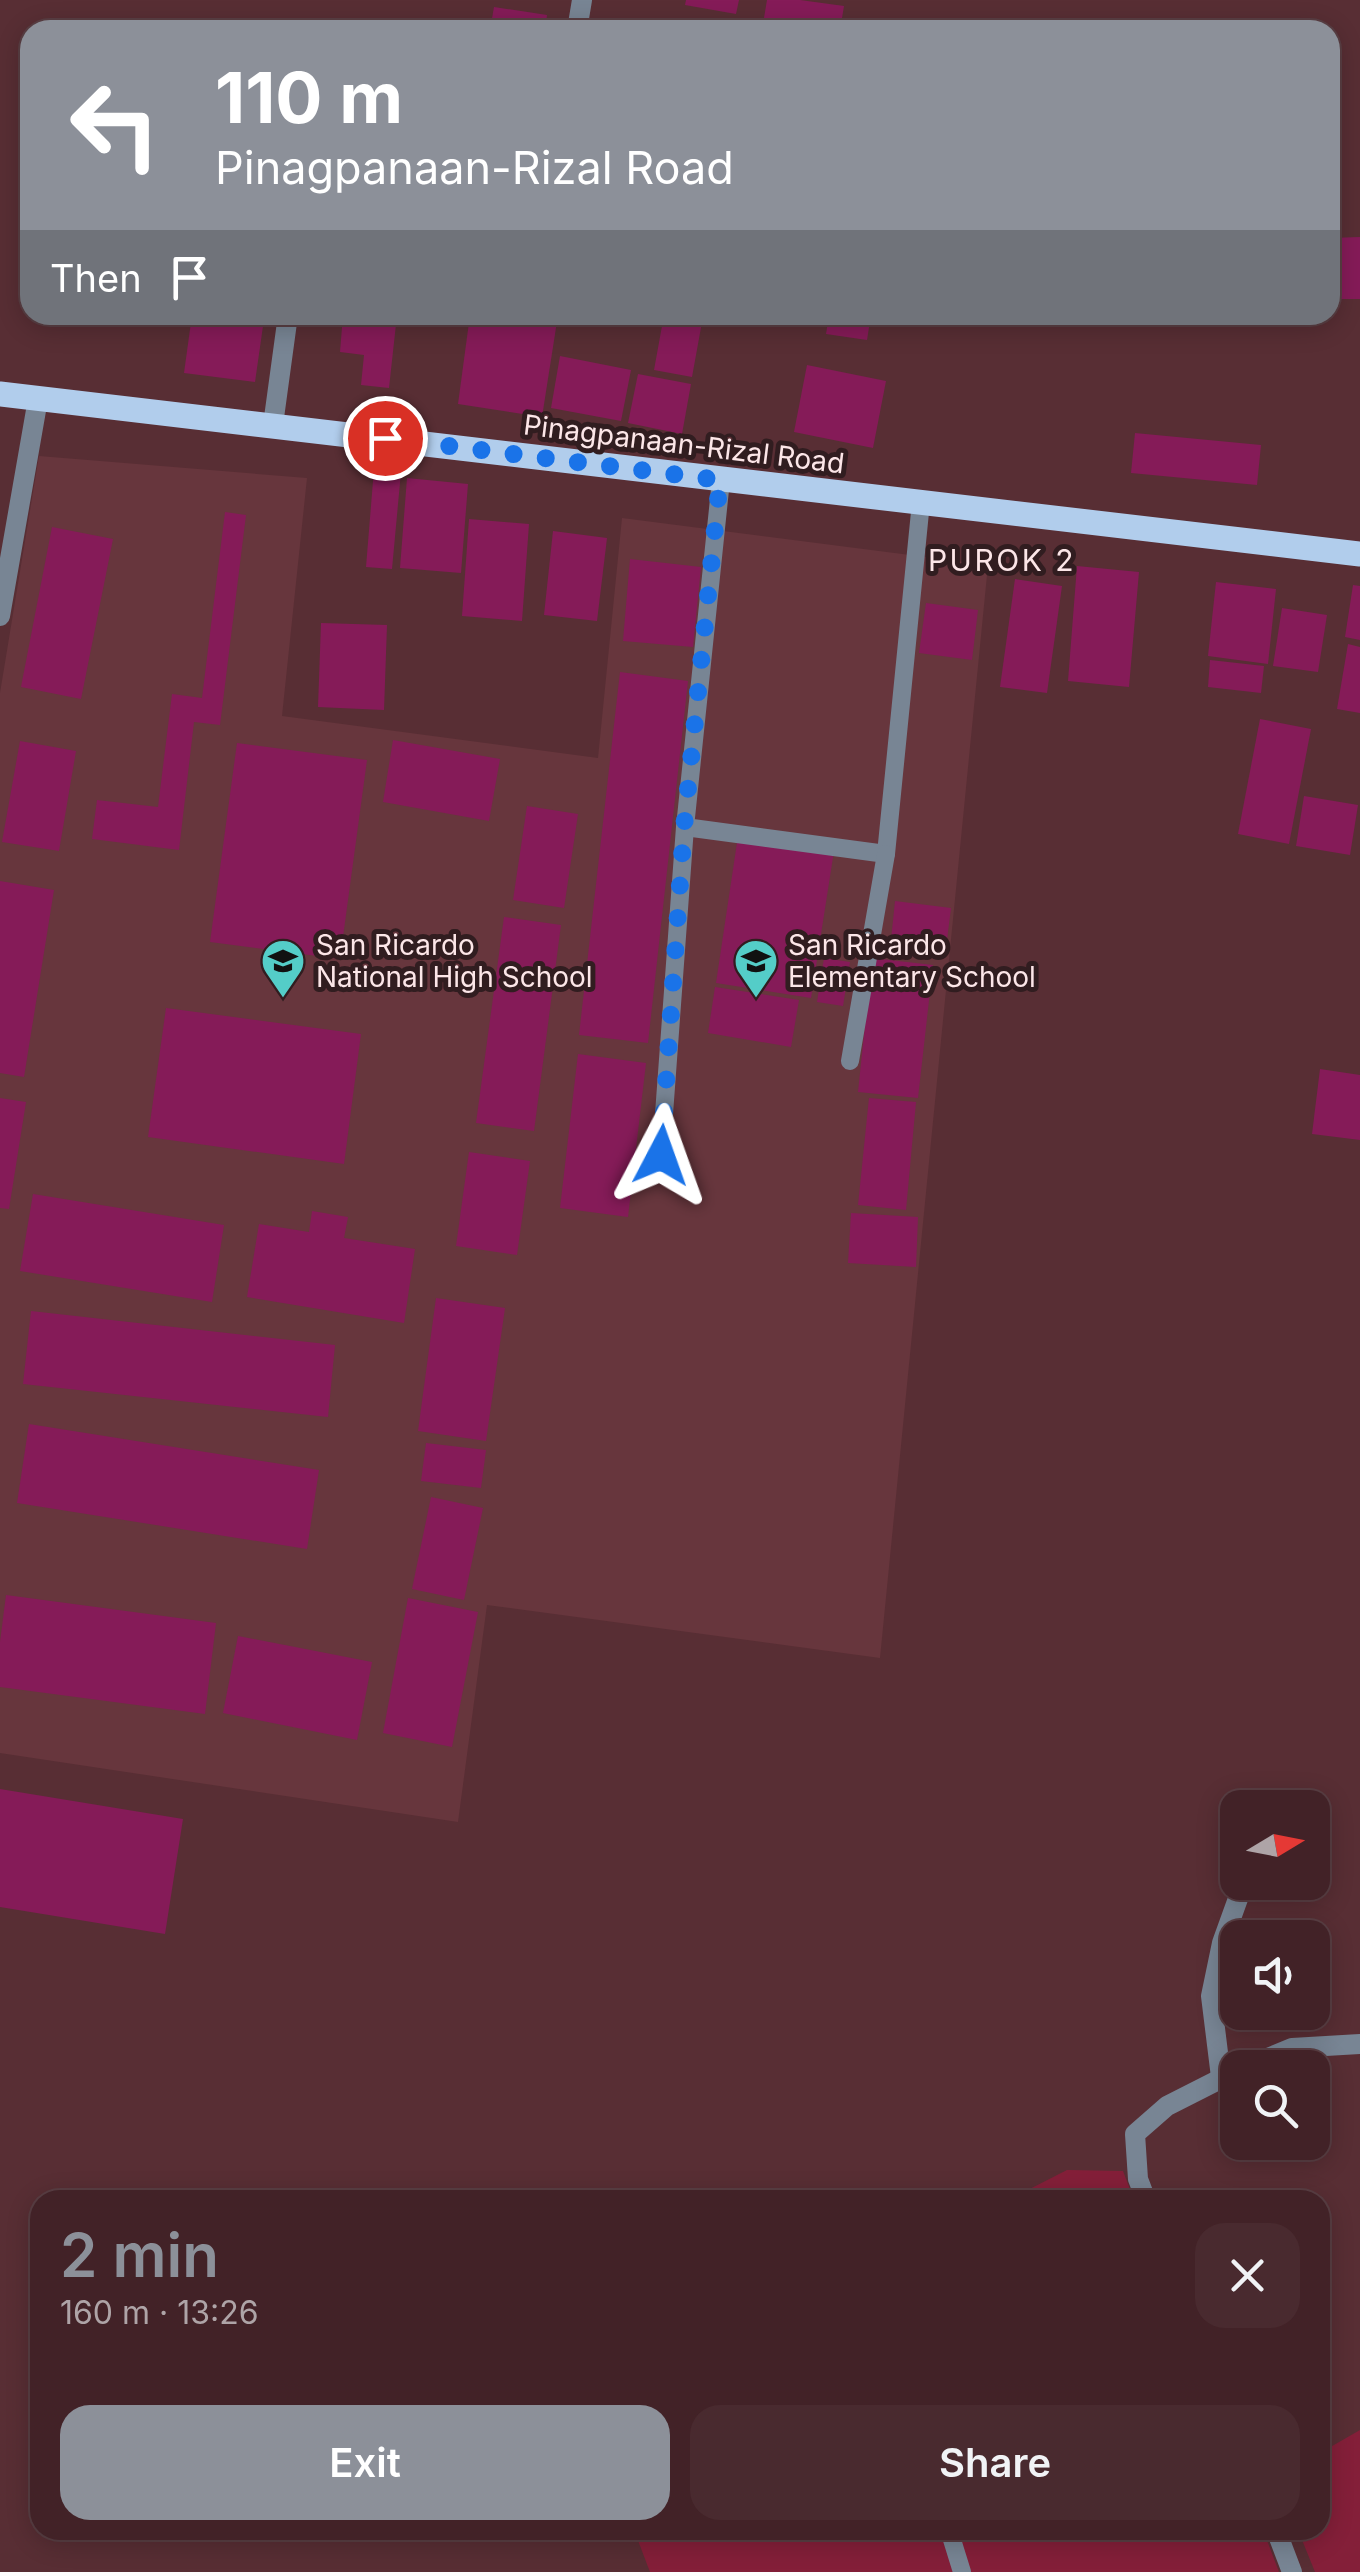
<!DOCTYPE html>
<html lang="en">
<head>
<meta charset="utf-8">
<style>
	:root { --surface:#422227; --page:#492a2f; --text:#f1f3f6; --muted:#aea4a7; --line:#5a3f44; --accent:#8c9099 }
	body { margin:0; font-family:Inter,sans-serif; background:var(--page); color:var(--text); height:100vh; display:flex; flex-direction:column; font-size:38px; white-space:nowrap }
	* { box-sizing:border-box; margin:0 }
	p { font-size:32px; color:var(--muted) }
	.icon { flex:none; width:55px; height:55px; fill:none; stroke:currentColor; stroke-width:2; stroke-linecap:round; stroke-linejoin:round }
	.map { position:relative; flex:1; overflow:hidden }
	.panel { position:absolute; left:30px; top:2190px; width:1300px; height:350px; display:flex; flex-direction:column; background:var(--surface); border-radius:30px; box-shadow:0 5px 25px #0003,0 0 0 2px var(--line) }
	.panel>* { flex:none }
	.hud { position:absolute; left:20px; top:20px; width:1320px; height:305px; border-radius:30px; box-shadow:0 5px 25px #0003,0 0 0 2px var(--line); background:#8c9099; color:#fff; overflow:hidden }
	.needle { width:65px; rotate:80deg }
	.buttons { position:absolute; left:1220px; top:1790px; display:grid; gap:20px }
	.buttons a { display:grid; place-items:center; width:110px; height:110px; border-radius:20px; background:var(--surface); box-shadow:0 5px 25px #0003,0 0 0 2px var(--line); font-size:50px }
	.pin { position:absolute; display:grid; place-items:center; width:85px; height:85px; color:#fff; margin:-42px; border:5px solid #fff; border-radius:50%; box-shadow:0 2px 10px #0007 }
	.me { position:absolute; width:110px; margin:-55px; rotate:4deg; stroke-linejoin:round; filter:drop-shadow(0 0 8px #0008) }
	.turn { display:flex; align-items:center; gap:35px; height:210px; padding:0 30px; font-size:45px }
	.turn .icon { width:130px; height:130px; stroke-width:2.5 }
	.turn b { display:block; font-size:70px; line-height:85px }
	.then { display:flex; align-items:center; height:95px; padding:0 30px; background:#0003; gap:20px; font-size:38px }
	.round { display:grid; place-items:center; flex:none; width:105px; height:105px; border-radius:30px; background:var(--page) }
	.summary { display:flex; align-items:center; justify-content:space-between; height:170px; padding:0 30px }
	h1 { font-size:60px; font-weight:600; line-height:75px; color:var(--accent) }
	.primary-button { display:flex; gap:20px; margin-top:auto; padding:20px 30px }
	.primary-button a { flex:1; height:115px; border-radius:30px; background:var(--accent); color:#fff; font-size:40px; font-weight:600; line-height:115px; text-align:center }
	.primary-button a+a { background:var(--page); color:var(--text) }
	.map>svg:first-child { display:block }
	.built { fill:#67363d }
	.green { fill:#841f39 }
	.building { fill:#851b58 }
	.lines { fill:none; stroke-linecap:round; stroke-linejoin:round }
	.service { stroke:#788594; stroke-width:18 }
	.minor { stroke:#788594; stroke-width:20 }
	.primary { stroke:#b1cdec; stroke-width:25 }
	.route { stroke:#1a73e8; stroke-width:18; stroke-dasharray:0 32.4 }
	.labels { text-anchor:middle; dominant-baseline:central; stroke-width:10; stroke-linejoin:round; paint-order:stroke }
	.street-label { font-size:28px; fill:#fce6e8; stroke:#311d20 }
	.poi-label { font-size:28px; fill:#fce6e8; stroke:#311d20; text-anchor:start }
	.neighbourhood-label { font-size:30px; letter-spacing:2.5px; fill:#fce6e8; stroke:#311d20 }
</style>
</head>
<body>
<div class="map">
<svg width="1360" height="2572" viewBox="0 0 1360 2572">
	<rect width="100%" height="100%" fill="#582e34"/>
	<!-- built -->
	<polygon class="built" points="39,456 307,478 282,716 598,758 622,518 988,565 880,1658 487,1605 458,1822 0,1753 0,693"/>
	<!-- green -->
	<g class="green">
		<polygon points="1067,2170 1123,2171 1134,2200 1008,2200"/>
		<polygon points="1360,2430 1360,2572 1315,2572 1298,2530 1320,2530 1320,2453"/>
		<polygon points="634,2530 1263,2530 1279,2572 650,2572"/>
	</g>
	<!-- building -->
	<g class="building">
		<polygon points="686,0 739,0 736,14 685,5"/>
		<polygon points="767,0 800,0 844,6 840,30 762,30"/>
		<polygon points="494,7 547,15 545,30 490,30"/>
		<polygon points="1360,237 1360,299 1330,299 1330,238"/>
		<polygon points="192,315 235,315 264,319 255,382 184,373"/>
		<polygon points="343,315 397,315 389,388 361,385 364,355 340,352"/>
		<polygon points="470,315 558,315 542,417 458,404"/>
		<polygon points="664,315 702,322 692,377 654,370"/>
		<polygon points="829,315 871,315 867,340 826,334"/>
		<polygon points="560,356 631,370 621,421 551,408"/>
		<polygon points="807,365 886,381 873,448 794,432"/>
		<polygon points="638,374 691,384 682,434 628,423"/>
		<polygon points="1135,433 1261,445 1257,485 1131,473"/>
		<polygon points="374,469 401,472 392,569 366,567"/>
		<polygon points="407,478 468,484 461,573 400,568"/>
		<polygon points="225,512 246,515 220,725 194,722 179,850 92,839 97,800 158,807 172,694 202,698"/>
		<polygon points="469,519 529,524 522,621 462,616"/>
		<polygon points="52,527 113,539 81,699 21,687"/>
		<polygon points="553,531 607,538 597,621 544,615"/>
		<polygon points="630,559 701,567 693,647 623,641"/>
		<polygon points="1077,566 1139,572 1129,687 1068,681"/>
		<polygon points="1015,579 1062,586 1047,693 1000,687"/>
		<polygon points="1216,582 1276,589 1268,664 1208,656"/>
		<polygon points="1353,585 1360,586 1360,640 1345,637"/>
		<polygon points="926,603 978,610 972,660 919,653"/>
		<polygon points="1282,608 1327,615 1318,672 1273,666"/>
		<polygon points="321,623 387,625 384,710 318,707"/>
		<polygon points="1348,644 1360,647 1360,713 1337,709"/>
		<polygon points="1210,660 1264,666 1261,693 1208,687"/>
		<polygon points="620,672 688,681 648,1043 579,1035"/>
		<polygon points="1260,719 1311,729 1289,844 1238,834"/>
		<polygon points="393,740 500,759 489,821 383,802"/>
		<polygon points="20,741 76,751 59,851 2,842"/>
		<polygon points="237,743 367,760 340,959 210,942"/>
		<polygon points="1304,796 1358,805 1350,855 1296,846"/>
		<polygon points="527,806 578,814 564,908 513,900"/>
		<polygon points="738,836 834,851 811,998 716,983"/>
		<polygon points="0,881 54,890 24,1077 0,1073"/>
		<polygon points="895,901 951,908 945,956 890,950"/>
		<polygon points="504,917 561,925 534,1131 476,1123"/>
		<polygon points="824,958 850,962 843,1006 817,1002"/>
		<polygon points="872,958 933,965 918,1098 858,1092"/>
		<polygon points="715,987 799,1000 791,1047 708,1033"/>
		<polygon points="166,1008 361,1034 344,1164 148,1137"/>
		<polygon points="578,1054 646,1063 628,1217 560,1208"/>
		<polygon points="1320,1069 1360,1075 1360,1140 1312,1134"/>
		<polygon points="0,1098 26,1102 9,1209 0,1208"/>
		<polygon points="869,1098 916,1102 906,1210 858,1205"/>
		<polygon points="469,1152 530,1161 517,1255 456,1246"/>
		<polygon points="33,1194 224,1225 212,1302 20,1271"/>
		<polygon points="312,1211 348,1217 344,1238 415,1249 404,1323 247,1297 259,1224 309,1232"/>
		<polygon points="851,1213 918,1217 916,1267 848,1263"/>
		<polygon points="436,1298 505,1308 486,1441 418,1431"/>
		<polygon points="31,1311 335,1345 328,1417 23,1384"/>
		<polygon points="29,1424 319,1470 307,1549 17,1503"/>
		<polygon points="426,1443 486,1450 481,1488 421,1481"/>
		<polygon points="431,1497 483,1508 464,1600 412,1589"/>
		<polygon points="6,1595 216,1623 205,1714 0,1687 0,1642"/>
		<polygon points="408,1598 478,1612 452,1747 383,1733"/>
		<polygon points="238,1636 372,1662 357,1740 223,1713"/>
		<polygon points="0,1789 183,1819 165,1934 0,1907"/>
	</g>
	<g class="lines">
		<!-- service -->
		<g class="service">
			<polyline points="721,480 685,827 886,854 921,502"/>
			<polyline points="850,1061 886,854"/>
			<polyline points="661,1155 685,827"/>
			<polyline points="949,2530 962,2572"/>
		</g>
		<!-- minor -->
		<g class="minor">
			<polyline points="577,30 582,0"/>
			<polyline points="273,425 288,315"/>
			<polyline points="0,616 38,399"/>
			<polyline points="1244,2068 1292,2048 1360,2044"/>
			<polyline points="1221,2077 1211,1996 1222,1943 1244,1882"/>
			<polyline points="1146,2200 1138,2179 1135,2134 1167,2106 1238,2070"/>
			<polyline points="1276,2530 1292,2572"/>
		</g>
		<!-- primary -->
		<polyline class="primary" points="0,394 1360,554"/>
	</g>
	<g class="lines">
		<!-- route -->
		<polyline class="route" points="385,438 720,480 684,827 661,1155"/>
	</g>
	<!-- icons -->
	<defs>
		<symbol id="school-pin" viewBox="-11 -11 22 30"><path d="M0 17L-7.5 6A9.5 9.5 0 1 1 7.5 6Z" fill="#54cdc8" stroke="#311d20"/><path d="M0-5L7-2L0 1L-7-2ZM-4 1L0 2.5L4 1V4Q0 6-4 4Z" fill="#111"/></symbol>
	</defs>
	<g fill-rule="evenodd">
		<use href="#school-pin" x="258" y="936" width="50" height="68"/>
		<use href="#school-pin" x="731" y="936" width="50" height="68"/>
	</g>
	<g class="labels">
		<!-- street labels -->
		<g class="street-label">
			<text transform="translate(684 444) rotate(7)">Pinagpanaan-Rizal Road</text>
		</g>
		<!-- poi labels -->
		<g class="poi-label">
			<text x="316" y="945">San Ricardo<tspan x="316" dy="32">National High School</tspan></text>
			<text x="788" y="945">San Ricardo<tspan x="788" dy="32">Elementary School</tspan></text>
		</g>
		<!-- neighbourhood labels -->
		<g class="neighbourhood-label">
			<text x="1002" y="560">PUROK 2</text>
		</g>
	</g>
</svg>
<div class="buttons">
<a><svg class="needle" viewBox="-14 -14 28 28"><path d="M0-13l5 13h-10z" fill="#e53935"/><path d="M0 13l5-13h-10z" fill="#aea4a7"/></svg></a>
<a><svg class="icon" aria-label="sound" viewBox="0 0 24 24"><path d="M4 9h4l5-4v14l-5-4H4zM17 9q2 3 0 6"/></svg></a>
<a><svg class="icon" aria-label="search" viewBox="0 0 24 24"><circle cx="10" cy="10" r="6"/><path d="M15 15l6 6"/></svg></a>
</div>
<div class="pin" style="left:385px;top:438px;background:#d93025"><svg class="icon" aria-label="arrive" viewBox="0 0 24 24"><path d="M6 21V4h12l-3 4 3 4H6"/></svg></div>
<svg class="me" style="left:661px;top:1155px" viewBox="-20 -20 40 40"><path d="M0-17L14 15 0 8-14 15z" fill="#1a73e8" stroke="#fff" stroke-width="4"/></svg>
<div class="hud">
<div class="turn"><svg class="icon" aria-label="left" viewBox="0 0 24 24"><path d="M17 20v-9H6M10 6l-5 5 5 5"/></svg><div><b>110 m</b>Pinagpanaan-Rizal Road</div></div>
<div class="then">Then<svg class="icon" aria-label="arrive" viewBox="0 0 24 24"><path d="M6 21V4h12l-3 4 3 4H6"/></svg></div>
</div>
<section class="panel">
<div class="summary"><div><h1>2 min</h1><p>160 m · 13:26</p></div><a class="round"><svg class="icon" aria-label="close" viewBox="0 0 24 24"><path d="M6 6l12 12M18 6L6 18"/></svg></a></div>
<div class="primary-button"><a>Exit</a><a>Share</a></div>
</section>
</div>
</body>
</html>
